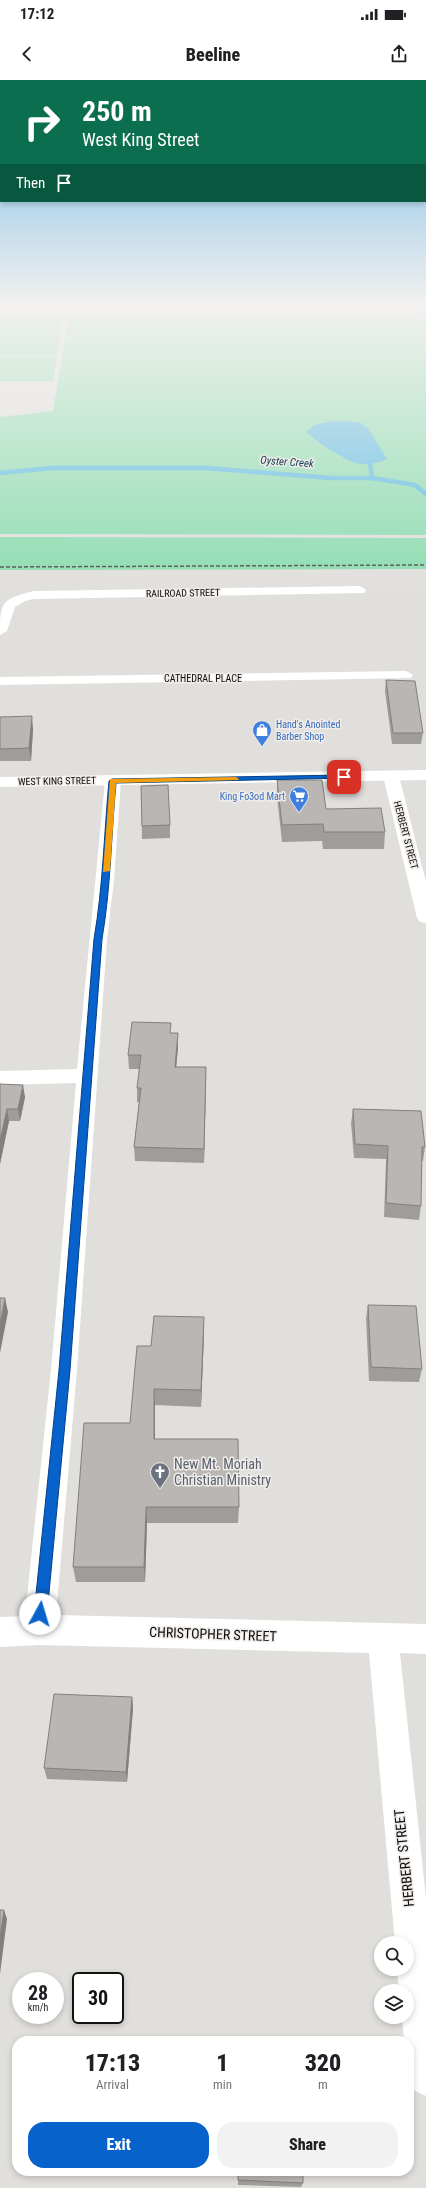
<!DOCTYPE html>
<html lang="en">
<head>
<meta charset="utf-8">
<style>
	:root { --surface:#fff; --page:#f2f2f2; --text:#202124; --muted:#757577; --accent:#0862cb }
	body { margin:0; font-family:"Roboto Condensed",sans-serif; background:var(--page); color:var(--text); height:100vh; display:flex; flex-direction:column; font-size:15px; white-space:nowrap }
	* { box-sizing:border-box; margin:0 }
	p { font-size:13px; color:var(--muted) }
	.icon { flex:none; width:22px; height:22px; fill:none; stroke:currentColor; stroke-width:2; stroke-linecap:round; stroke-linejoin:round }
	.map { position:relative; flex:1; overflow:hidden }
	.sheet { position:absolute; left:12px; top:1956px; width:402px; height:140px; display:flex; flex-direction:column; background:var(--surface); border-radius:16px; box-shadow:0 2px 6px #0003 }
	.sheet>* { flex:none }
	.top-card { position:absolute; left:0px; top:0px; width:426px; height:122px; box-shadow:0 2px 6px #0003; background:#0b6e4f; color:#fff; overflow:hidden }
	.tools { position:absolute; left:374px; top:1856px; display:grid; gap:8px }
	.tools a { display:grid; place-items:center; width:40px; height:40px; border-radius:50%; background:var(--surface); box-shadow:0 2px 6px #0003; font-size:20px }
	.speed { position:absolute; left:12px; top:1892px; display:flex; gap:8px; font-size:20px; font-weight:700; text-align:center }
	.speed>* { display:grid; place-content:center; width:52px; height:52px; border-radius:50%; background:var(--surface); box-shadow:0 2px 6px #0003; line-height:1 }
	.speed small { font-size:10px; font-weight:400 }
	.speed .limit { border:2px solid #111; border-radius:6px; background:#fff; color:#111 }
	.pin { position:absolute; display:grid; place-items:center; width:34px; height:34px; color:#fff; margin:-17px; border-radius:8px; box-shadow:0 2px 6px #0006 }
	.me { position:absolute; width:44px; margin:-22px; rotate:6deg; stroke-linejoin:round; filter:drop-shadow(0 0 3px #0008) }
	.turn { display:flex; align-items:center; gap:14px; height:84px; padding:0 16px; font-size:18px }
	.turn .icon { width:52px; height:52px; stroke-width:2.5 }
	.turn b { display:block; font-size:28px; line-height:34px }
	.then { display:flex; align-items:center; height:38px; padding:0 16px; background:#0003; gap:8px; font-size:15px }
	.eta { display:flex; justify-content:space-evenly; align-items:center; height:68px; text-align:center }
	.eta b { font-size:24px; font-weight:800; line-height:28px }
	.primary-button { display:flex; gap:8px; margin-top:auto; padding:8px 16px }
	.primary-button a { flex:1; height:46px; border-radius:16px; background:var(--accent); color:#fff; font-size:16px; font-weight:800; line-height:46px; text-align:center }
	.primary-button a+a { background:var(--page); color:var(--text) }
	.status { display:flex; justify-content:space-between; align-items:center; height:28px; padding:0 20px; background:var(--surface); direction:ltr }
	.status svg { height:11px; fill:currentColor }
	header { display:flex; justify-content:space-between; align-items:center; height:52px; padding:0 16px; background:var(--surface); font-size:18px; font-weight:800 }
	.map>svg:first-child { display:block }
	.green { fill:#89dcae }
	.water { fill:#56bae2 }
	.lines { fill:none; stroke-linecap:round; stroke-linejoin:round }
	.stream { stroke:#56bae2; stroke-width:4.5 }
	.minor { fill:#fff; fill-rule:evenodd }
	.major { fill:#fff; fill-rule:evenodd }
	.rail { stroke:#4d4c4a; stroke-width:1.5; stroke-dasharray:4 2; stroke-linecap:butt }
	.wall { fill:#9f9d9a }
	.shaded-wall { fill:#827f7d }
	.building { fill:#b9b6b3; stroke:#827f7d }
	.route { fill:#0862cb; stroke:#054084 }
	.slow { fill:#f59e0b }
	.labels { text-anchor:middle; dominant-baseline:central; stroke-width:3; stroke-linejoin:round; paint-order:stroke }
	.far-street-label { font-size:10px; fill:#0e0e0d; stroke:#efece9 }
	.far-shop-label { font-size:10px; fill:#366cbe; stroke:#efece9; text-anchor:start }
	.far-water-label { font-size:11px; font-style:italic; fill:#174253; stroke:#efece9 }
	.near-worship-label { font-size:14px; fill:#5b616d; stroke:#efece9; text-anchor:start }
	.near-street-label { font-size:14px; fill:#0e0e0d; stroke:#efece9 }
</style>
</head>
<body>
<div class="status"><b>17:12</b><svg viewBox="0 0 49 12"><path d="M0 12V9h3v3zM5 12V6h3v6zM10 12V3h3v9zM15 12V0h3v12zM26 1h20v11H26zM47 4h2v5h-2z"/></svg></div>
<header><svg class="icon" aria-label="back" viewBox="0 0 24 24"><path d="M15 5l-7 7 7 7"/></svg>Beeline<svg class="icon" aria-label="share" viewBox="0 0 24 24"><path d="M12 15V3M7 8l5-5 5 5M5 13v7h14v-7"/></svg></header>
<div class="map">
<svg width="426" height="2108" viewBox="0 0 426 2108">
	<rect width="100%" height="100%" fill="#e1dfdc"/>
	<!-- green -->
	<g class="green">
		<polygon points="426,233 426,455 0,454 0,337 53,331 69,236"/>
		<polygon points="0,236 64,236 57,275 0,275"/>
		<polygon points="0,276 57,276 53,301 0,301"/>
		<polygon points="0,457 426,458 426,489 0,490"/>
	</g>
	<!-- water -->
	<path class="water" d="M333,341L358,342L367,347L387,379C379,383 369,385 360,384C345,381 317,362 306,352L314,345Z"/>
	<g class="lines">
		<!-- stream -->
		<g class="stream">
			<polyline points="370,383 372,398"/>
			<polyline points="0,393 52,388 207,388 330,398 372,398 415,405 426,414"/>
		</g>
		<!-- minor -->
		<g class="minor">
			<polygon points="426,229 426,233 0,236 0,232"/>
			<path d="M360,506L366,510L364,513L34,519L25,521L15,527L7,551L0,555C0,522 1,519 34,511Z"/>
			<polygon points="406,591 413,595 411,598 0,605 0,597"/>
			<polygon points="391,691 397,693 399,696 426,802 426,843 420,842 417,838 383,696 385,693"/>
			<polygon points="113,696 119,698 121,701 114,800 107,859 77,1290 56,1535 426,1544 426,1574 400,1573 426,1818 426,2016 413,2010 409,2002 409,1961 404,1961 402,1937 407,1937 407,1911 399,1911 397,1889 407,1889 407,1863 395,1863 369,1573 39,1565 0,1567 0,1537 25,1536 51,1290 76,1003 0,1005 0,991 77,989 105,701 107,698"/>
		</g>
		<!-- major -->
		<polygon class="major" points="426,690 426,700 0,707 0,697"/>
		<!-- rail -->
		<polyline class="rail" points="0,487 426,485"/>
	</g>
	<!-- wall -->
	<g class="wall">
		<polygon points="386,600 423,653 421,664 392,664 385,611"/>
		<polygon points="0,637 33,649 31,681 0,681"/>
		<polygon points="277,700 326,729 385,752 384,769 323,769 322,761 282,762 277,717"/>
		<polygon points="141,706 170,745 170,758 142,759"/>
		<polygon points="171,953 178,967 176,987 206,987 204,1083 135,1081 134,1067 139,1022 137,1022 137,1008 139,989 129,989 128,975"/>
		<polygon points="0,1004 25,1017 20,1041 9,1041 0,1084"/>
		<polygon points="353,1029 425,1067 423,1081 421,1081 421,1126 419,1140 384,1137 386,1079 354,1078 351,1043"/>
		<polygon points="368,1225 422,1289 419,1302 369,1301 366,1238"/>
		<polygon points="204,1254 201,1327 155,1325 155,1359 239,1427 238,1443 147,1443 145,1502 76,1502 73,1487 130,1343 151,1266"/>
		<polygon points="132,1617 133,1628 127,1702 47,1699 44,1688"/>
		<polygon points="238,2091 303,2091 303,2103 301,2107 238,2105"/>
	</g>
	<!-- shaded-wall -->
	<g class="shaded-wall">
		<polygon points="32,636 33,649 31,681 29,668"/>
		<polygon points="178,953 178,967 175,1000 175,987"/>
		<polygon points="206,987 206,1001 204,1083 204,1069"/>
		<polygon points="23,1005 25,1017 20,1041 18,1029"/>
		<polygon points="7,1029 9,1041 0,1084 0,1061"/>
		<polygon points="5,1218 8,1232 0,1273 0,1245"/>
		<polygon points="204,1237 204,1254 201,1327 201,1310"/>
		<polygon points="154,1309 155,1325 155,1375 154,1359"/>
		<polygon points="146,1427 147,1443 145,1502 144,1487"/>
		<polygon points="132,1617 133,1628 127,1702 126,1692"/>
		<polygon points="4,1830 7,1839 0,1894 0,1858"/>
	</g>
	<!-- building -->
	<g class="building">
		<polygon points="386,600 415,601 423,653 393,653"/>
		<polygon points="32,636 29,668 0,669 0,637"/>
		<polygon points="277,700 322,700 326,729 381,728 385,752 324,752 323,744 282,745"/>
		<polygon points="168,705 170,745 142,746 141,706"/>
		<polygon points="132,942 171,943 170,953 178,953 175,987 206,987 204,1069 134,1067 141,1008 137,1008 141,975 128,975"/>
		<polygon points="0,1004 23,1005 18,1029 7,1029 0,1061"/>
		<polygon points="353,1029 421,1031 425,1067 422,1067 421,1126 386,1123 388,1066 355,1064"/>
		<polygon points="0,1218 5,1218 0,1245"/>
		<polygon points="368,1225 416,1226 422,1289 371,1287"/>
		<polygon points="154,1236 204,1237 201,1310 154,1309 154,1359 238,1359 239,1427 146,1427 144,1487 73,1487 84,1343 130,1343 137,1266 151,1266"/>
		<polygon points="54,1614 132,1617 126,1692 44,1688"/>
		<polygon points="0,1830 4,1830 0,1858"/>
		<polygon points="238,2091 303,2091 303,2103 238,2100"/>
	</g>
	<!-- sky -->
	<linearGradient id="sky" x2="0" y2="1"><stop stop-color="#6db6e6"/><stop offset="0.43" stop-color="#f2f1ef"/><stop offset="1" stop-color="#f2f1ef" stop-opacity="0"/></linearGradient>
	<rect width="426" height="521" fill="url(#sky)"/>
	<!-- route -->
	<path class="route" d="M344,695L348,697L347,698L116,703C111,755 111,807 102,859L70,1290L47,1534L45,1539L40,1540L36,1539L34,1534L59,1290L94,859C103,807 104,754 109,701L112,699Z"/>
	<!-- slow -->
	<polygon class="slow" points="236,697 239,699 238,700 116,703 110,791 103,792 110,699"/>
	<!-- icons -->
	<defs>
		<symbol id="shop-pin" viewBox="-11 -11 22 30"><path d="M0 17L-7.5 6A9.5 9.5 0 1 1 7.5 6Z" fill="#3f7fe0" stroke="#efece9"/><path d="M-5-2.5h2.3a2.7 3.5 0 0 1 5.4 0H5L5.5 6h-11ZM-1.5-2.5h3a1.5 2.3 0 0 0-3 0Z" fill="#fff"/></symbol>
		<symbol id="supermarket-pin" viewBox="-11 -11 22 30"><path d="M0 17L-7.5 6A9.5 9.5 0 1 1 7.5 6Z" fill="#3f7fe0" stroke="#efece9"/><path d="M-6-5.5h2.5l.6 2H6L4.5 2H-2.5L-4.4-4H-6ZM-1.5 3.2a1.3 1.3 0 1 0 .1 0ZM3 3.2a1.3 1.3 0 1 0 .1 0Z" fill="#fff"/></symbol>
		<symbol id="church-pin" viewBox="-11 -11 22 30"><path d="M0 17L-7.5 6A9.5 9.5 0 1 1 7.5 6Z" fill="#6b7280" stroke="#efece9"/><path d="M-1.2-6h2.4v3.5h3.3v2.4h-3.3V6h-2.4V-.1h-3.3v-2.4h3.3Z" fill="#fff"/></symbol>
	</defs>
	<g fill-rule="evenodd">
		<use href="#shop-pin" x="251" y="639" width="22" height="30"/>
		<use href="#supermarket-pin" x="288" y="705" width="22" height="30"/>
		<use href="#church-pin" x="149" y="1381" width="22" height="30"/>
	</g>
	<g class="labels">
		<!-- far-street labels -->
		<g class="far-street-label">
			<text transform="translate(183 513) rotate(-1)">RAILROAD STREET</text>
			<text x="203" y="598">CATHEDRAL PLACE</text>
			<text transform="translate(57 701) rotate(-1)">WEST KING STREET</text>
			<text transform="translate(406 755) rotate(75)">HERBERT STREET</text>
		</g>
		<!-- far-shop labels -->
		<g class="far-shop-label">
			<text x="276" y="644">Hand's Anointed<tspan x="276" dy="12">Barber Shop</tspan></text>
			<text x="285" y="716" text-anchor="end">King Fo3od Mart</text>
		</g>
		<!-- far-water labels -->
		<g class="far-water-label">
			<text transform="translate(287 382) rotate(4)">Oyster Creek</text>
		</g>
		<!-- near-worship labels -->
		<g class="near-worship-label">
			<text x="174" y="1384">New Mt. Moriah<tspan x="174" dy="16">Christian Ministry</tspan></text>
		</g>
		<!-- near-street labels -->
		<g class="near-street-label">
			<text transform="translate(213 1554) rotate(2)">CHRISTOPHER STREET</text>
			<text transform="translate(404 1778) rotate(-96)">HERBERT STREET</text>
		</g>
	</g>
</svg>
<div class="tools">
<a><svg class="icon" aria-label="search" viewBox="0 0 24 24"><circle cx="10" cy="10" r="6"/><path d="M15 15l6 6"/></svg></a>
<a><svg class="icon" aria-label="layers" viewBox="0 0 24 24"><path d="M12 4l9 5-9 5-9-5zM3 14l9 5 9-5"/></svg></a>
</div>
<div class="speed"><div>28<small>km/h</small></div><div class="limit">30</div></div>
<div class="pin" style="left:344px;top:697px;background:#d93025"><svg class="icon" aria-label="arrive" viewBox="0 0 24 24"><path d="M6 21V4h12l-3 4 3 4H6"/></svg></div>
<svg class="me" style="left:40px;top:1534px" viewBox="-20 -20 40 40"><circle r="19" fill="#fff"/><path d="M0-13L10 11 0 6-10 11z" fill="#0862cb"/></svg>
<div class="top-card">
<div class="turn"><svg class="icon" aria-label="right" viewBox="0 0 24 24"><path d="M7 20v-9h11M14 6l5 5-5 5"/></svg><div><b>250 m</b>West King Street</div></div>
<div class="then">Then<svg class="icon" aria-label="arrive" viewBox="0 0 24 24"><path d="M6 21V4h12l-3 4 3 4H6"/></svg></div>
</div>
<section class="sheet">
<div class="eta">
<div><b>17:13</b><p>Arrival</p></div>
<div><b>1</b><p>min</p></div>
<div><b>320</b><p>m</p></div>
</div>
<div class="primary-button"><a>Exit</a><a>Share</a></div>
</section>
</div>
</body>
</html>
